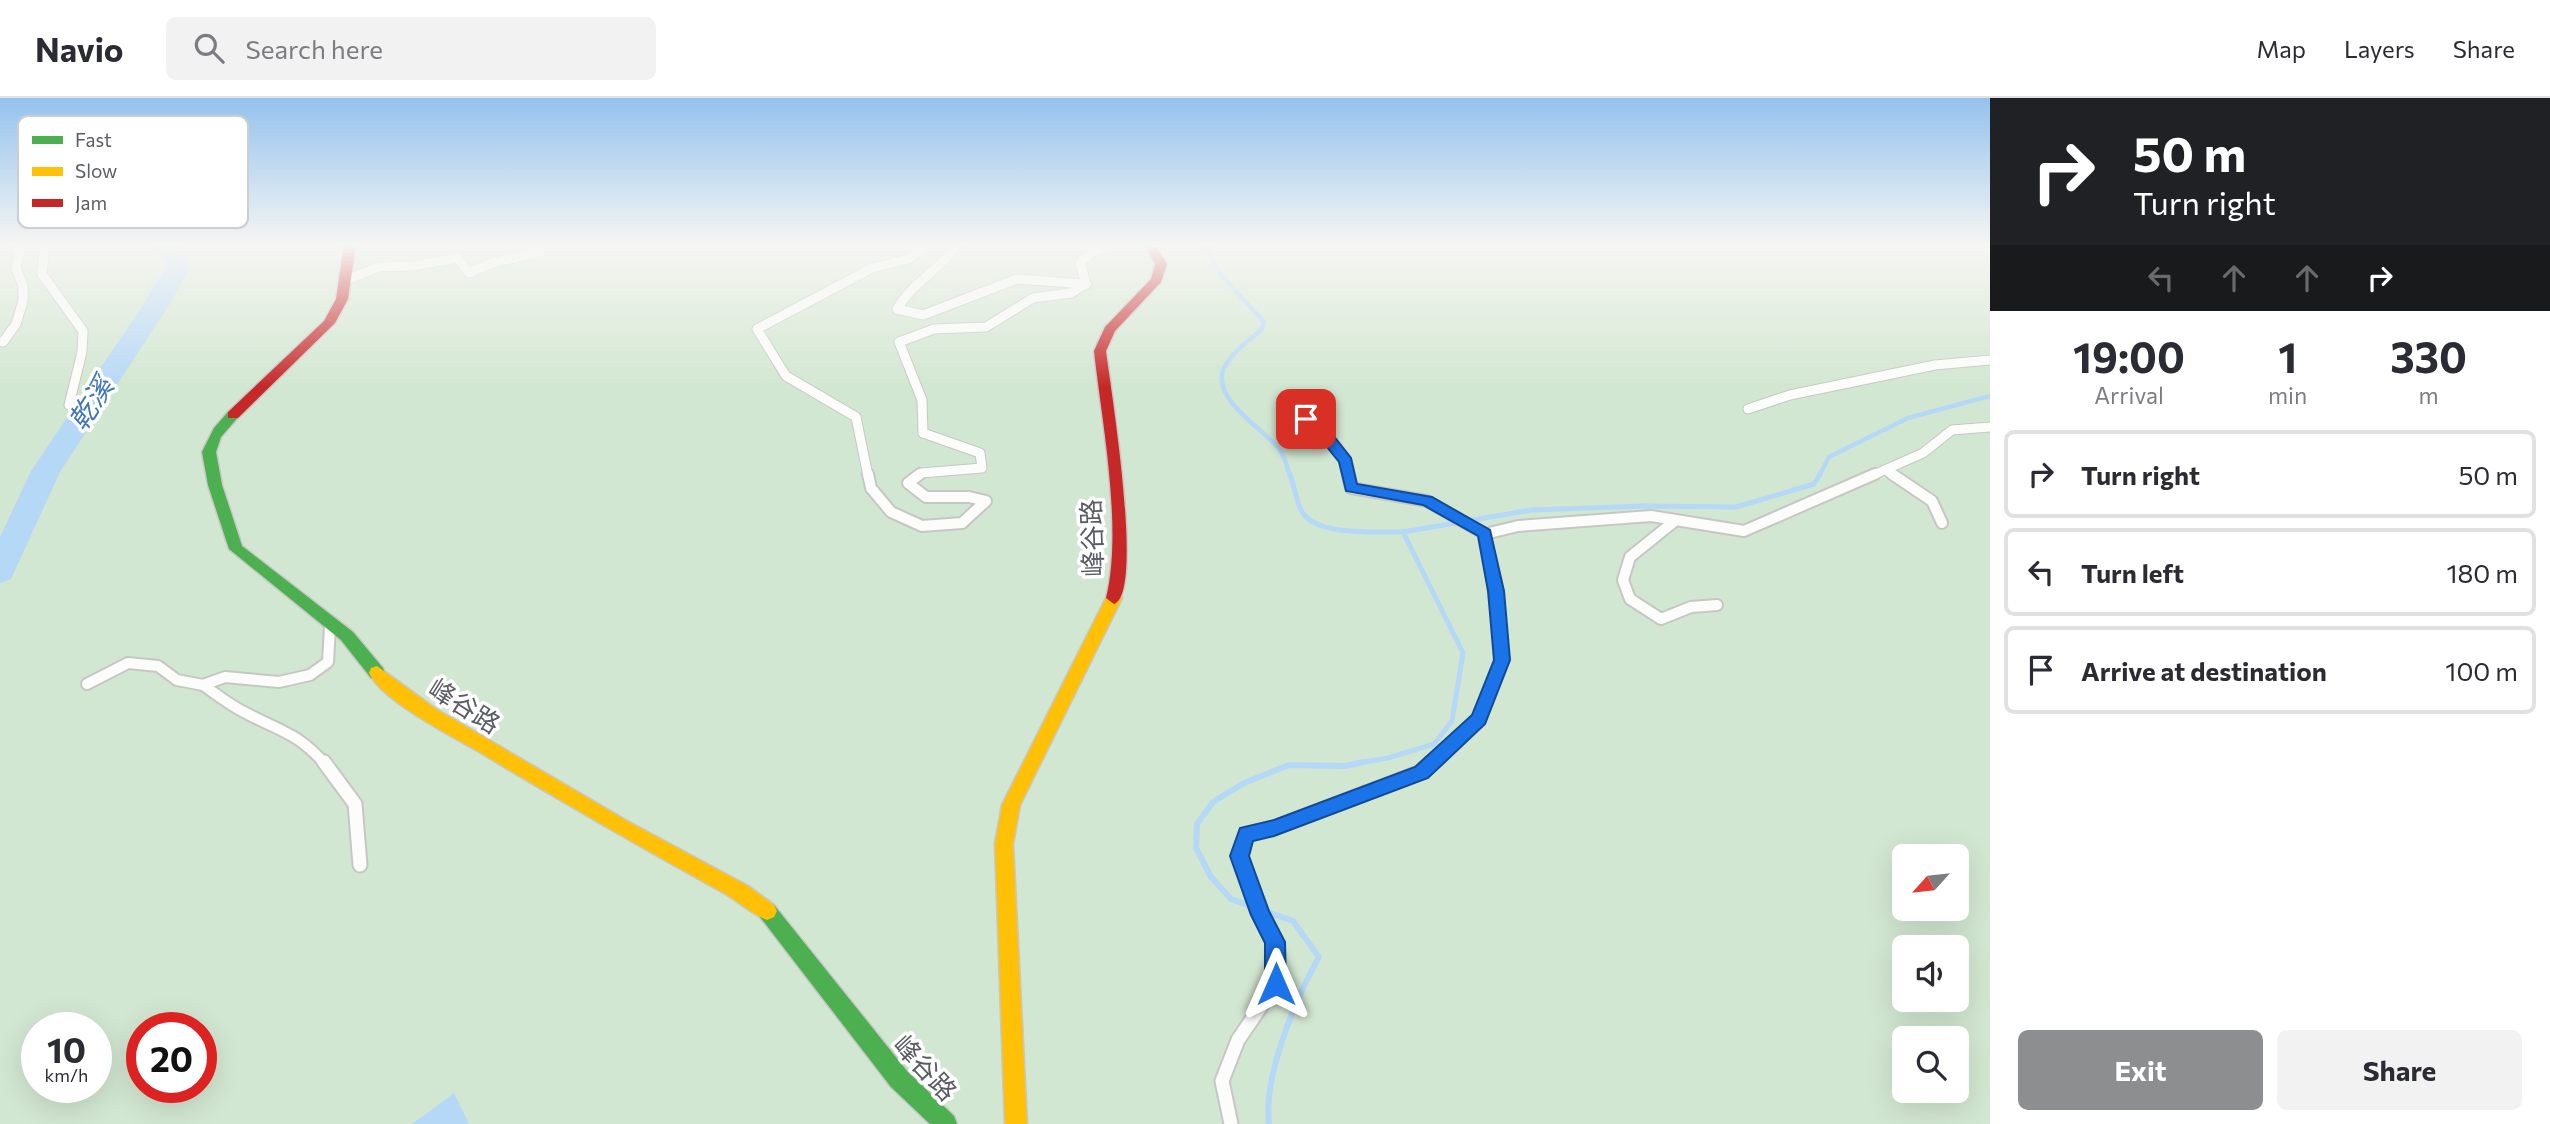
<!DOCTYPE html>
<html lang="en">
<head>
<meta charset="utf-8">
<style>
	:root { --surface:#fff; --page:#f2f2f3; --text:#2b2b33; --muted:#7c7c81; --line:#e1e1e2; --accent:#8c8e90 }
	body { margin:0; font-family:Commissioner,"Noto Sans TC",sans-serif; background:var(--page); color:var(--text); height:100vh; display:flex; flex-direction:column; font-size:26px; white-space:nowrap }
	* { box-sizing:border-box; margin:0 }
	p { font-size:23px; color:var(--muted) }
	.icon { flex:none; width:38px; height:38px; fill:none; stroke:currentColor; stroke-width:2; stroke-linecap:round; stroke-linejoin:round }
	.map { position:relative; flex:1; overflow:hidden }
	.drawer { display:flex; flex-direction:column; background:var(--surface); width:560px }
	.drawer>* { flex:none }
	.hud { background:#202124; color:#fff; overflow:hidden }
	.needle { width:46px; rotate:243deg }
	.fabs { position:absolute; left:1892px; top:746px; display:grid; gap:14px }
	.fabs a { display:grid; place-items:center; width:77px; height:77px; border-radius:10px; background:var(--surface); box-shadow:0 7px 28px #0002; font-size:35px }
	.speed { position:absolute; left:21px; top:914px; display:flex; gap:14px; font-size:35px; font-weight:700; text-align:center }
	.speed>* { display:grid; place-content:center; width:91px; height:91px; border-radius:50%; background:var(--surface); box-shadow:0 7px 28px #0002; line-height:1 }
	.speed small { font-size:18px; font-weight:400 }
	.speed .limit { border:10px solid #d22; background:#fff; color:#111 }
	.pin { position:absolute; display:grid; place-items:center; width:60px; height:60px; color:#fff; margin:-30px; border-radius:14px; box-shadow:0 4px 10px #0006 }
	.me { position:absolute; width:77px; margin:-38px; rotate:0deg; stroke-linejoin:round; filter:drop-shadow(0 0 5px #0008) }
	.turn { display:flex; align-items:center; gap:24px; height:147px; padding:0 28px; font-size:32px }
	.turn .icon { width:91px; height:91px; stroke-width:2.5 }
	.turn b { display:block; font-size:49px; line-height:60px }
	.lanes { display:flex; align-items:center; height:66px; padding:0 28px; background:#0003; justify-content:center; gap:35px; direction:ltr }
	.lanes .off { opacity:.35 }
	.eta { display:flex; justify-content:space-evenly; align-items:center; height:119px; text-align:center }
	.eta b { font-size:42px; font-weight:700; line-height:49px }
	.cta { display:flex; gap:14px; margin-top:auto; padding:14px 28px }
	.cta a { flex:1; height:80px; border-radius:10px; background:var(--accent); color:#fff; font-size:28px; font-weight:700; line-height:80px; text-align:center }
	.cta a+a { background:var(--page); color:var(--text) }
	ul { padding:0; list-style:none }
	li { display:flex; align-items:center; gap:21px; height:88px; margin:0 14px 10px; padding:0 14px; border:4px solid var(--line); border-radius:10px }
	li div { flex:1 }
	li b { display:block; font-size:26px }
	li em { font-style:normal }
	header { display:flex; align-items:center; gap:42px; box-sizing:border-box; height:98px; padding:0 35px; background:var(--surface); border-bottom:2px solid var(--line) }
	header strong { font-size:33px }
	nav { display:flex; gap:38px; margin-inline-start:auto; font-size:24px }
	.search { width:490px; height:63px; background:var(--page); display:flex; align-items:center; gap:18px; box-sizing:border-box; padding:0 24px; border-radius:10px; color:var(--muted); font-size:26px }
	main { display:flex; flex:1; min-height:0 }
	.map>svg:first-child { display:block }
	.green { fill:#d2e7d1; fill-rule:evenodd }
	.water { fill:#b6d8f7 }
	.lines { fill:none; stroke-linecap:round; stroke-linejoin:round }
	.stream-far2 { stroke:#b6d8f7; stroke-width:4.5 }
	.stream-far1 { stroke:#b6d8f7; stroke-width:5 }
	.stream { stroke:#b6d8f7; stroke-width:6 }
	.river { fill:#b6d8f7; fill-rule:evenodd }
	.lane-far2-casing { stroke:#c6c7c5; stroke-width:11 }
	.lane-far1-casing { stroke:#c6c7c5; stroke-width:14 }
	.lane-casing { stroke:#c6c7c5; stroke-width:17 }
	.fast-casing { stroke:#c7c7c6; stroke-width:3 }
	.slow-casing { stroke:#c7c7c6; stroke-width:3 }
	.jam-casing { stroke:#c7c7c6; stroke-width:3 }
	.lane-far2 { stroke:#fcfcfb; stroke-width:9 }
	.lane-far1 { stroke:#fcfcfb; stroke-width:10 }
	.lane { stroke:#fcfcfb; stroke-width:13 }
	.fast { fill:#4caf50; fill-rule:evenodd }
	.slow { fill:#ffc107; fill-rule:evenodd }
	.jam { fill:#c62828; fill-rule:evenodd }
	.route { fill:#1a73e8; stroke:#114b97; stroke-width:2 }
	.labels { text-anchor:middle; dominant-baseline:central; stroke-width:7; stroke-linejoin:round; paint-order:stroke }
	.street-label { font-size:26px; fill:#5a5d63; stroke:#fff }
	.water-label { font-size:28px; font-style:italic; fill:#4076ba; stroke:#fff }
	.key { fill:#fff; stroke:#ceced0; stroke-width:2 }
	.key-label { font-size:19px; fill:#5a5d63 }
</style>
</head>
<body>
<header>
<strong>Navio</strong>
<div class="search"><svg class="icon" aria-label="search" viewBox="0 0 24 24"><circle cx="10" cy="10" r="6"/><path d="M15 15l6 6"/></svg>Search here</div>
<nav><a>Map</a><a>Layers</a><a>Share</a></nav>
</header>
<main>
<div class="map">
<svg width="1990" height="1026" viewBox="0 0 1990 1026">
	<rect width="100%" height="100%" fill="#eaeae5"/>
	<!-- green -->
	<path class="green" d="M0,146H1990V1026H0ZM1904,758H1956V810H1904ZM1904,849H1956V901H1904ZM37,929H96V989H37ZM142,929H201V989H142ZM1904,940H1956V992H1904Z"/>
	<!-- water -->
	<polygon class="water" points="454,995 469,1026 412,1026"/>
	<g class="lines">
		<!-- stream-far2 -->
		<g class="stream-far2">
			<path d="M1204,146L1222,178L1264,224L1262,231C1250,242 1231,255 1224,270C1210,302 1266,332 1280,352C1285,359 1287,370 1290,378"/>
			<polyline points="1819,378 1829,359 1908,320 1990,298"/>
		</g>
		<!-- stream-far1 -->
		<g class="stream-far1">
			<path d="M1290,376C1294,388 1296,401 1301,412C1313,439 1378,433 1403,434L1463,555L1452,623L1434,646L1388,660L1354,666"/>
			<polyline points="1403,434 1531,412 1645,408 1736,409 1814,386 1820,376"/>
		</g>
		<!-- stream -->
		<path class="stream" d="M1269,1026C1263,978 1296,900 1319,859L1293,823L1231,801L1211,779L1196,750L1197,726L1213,704L1244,685L1289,667L1345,668L1364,664"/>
		<!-- river -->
		<polygon class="river" points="150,146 175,146 192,166 171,204 60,374 11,481 0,485 0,439 31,373 145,204 167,167"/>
		<defs>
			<g id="lane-far2">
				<polyline points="45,146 42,176 83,233 82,254 69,307"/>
				<path d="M957,146C941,172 912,184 897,211L923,217L1017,181L1086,186"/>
				<polyline points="344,183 379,169 412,168 457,160 469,175 492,165 540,154 532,146"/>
				<polyline points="1086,186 1080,164 1098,151 1117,146"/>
				<polyline points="3,244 16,226 23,203 23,188 16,170 21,146"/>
				<path d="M1287,307C1312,326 1343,345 1349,378"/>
				<polyline points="1748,311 1790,297 1935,267 1990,262"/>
				<polyline points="1886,372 1894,378"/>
				<polyline points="868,378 856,319 786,278 757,231 872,170 909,161 929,146"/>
				<polyline points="918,378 921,375 982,370 980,355 923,335 922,302 899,244 934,231 986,229 1033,200 1071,195 1086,186"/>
				<polyline points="1871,378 1923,355 1952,332 1990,329"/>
			</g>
			<g id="lane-far1">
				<polyline points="868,376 871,390 891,414 922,428 962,425 986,403 969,399 926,399 908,385 920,376"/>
				<polyline points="1348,376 1351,390 1427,403 1485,436"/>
				<polyline points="1892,376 1932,403 1942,425"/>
				<polyline points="1676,422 1630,459 1623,482 1630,501 1661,521 1691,509 1717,507"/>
				<polyline points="87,586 128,565 158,568 177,582 203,587"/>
				<path d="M325,666C297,634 279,633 244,614C230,607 216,596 203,587L225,579L279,584L310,577L328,564L330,528"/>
				<polyline points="1429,666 1479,621 1502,562 1496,493 1485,436 1518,428 1651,418 1744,433 1875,376"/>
			</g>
			<g id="lane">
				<polyline points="324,664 355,706 360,767"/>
				<polyline points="1231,1026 1222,983 1238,942 1276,886 1275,844 1261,817 1239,758 1246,736 1274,730 1421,674 1431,664"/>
			</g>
			<g id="fast">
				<polygon points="233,313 240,317 221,339 216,354 222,387 242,448 353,534 383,570 385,575 383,580 371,580 341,542 229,451 208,387 202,354 214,330 228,314"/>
				<polygon points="767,804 774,807 907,973 954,1018 957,1026 930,1026 891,989 760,819 757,813 760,807"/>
			</g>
			<g id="slow">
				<polygon points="1114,494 1122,500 1020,707 1013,746 1027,1026 1005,1026 995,746 1002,707 1106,500"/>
				<path d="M377,568L436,611L629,724L748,788L774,807L777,813L774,819L767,822C751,816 737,802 722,794C639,748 557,701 476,652C448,636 383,603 369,575L371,570Z"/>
			</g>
			<g id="jam">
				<polygon points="344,146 356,146 348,201 335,225 238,320 228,320 228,314 324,223 336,201"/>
				<path d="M1144,146H1155L1167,166L1161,184L1115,233L1106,253C1110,286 1145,496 1114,506L1106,500C1123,431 1102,325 1094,253L1105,229L1151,181L1155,166Z"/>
			</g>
		</defs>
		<!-- lane-far2 casing -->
		<use href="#lane-far2" class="lane-far2-casing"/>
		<!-- lane-far1 casing -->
		<use href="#lane-far1" class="lane-far1-casing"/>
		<!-- lane casing -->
		<use href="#lane" class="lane-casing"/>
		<!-- fast casing -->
		<use href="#fast" class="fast-casing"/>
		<!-- slow casing -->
		<use href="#slow" class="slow-casing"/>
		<!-- jam casing -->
		<use href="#jam" class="jam-casing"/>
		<!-- lane-far2 -->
		<use href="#lane-far2" class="lane-far2"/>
		<!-- lane-far1 -->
		<use href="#lane-far1" class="lane-far1"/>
		<!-- lane -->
		<use href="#lane" class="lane"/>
		<!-- fast -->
		<use href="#fast" class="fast"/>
		<!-- slow -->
		<use href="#slow" class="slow"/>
		<!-- jam -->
		<use href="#jam" class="jam"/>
	</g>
	<!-- sky -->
	<linearGradient id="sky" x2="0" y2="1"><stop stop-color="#94c2ee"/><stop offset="0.51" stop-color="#f6f6f3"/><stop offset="1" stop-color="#f6f6f3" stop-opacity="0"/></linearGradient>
	<rect width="1990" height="289" fill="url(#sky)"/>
	<!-- route -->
	<polygon class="route" points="1306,317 1329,332 1351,360 1357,386 1432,399 1490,432 1504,493 1510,562 1485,626 1428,680 1274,738 1253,743 1249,758 1269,813 1285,844 1286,886 1283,893 1276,896 1268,893 1265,886 1265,845 1251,817 1230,758 1240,730 1274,722 1415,669 1472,617 1494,562 1488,493 1478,438 1423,407 1346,393 1339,364 1319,339 1299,321"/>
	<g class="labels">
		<!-- street labels -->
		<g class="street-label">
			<text transform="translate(1091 440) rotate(-92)">峰谷路</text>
			<text transform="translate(465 607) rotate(32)">峰谷路</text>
			<text transform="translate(926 969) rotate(47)">峰谷路</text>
		</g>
		<!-- water labels -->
		<g class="water-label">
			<text transform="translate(90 305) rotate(-57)">乾溪</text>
		</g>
	</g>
	<!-- legend -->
	<rect x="18" y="18" width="230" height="112" rx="10" class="key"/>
	<rect x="32" y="38" width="31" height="8" fill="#4caf50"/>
	<rect x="32" y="69" width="31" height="9" fill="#ffc107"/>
	<rect x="32" y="101" width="31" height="8" fill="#c62828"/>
	<g class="key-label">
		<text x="75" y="49">Fast</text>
		<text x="75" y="80">Slow</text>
		<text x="75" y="112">Jam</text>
	</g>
</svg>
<div class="fabs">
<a><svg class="needle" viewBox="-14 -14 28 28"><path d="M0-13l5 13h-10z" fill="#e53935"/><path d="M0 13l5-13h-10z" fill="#7c7c81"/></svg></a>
<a><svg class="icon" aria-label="sound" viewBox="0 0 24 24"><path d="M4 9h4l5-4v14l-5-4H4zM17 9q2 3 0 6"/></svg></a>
<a><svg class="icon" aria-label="search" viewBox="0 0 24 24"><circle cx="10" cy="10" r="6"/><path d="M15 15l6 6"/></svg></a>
</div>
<div class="speed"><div>10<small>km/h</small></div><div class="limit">20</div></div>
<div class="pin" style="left:1306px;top:321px;background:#d93025"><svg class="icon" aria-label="arrive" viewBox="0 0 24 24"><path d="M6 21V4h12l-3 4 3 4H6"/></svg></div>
<svg class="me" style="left:1276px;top:886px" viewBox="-20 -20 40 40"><path d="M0-17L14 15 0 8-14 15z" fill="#1a73e8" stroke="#fff" stroke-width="4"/></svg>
</div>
<section class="drawer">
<div class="hud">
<div class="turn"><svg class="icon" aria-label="right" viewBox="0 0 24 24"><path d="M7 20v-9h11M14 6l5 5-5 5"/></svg><div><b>50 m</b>Turn right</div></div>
<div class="lanes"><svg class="icon off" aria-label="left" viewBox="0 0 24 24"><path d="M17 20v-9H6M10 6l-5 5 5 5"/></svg><svg class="icon off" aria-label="ahead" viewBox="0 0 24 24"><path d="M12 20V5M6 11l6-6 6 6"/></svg><svg class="icon off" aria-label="ahead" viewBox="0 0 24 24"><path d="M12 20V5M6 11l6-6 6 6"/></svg><svg class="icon" aria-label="right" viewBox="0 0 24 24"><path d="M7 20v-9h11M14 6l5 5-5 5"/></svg></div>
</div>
<div class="eta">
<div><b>19:00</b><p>Arrival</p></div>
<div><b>1</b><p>min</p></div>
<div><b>330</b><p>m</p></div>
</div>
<ul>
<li><svg class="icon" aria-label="right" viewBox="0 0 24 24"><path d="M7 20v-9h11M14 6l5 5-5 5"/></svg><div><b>Turn right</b></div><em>50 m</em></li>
<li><svg class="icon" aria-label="left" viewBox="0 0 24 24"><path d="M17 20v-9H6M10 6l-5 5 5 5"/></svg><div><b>Turn left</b></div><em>180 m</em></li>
<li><svg class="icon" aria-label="arrive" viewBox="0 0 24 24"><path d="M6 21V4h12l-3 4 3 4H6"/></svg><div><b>Arrive at destination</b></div><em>100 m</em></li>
</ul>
<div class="cta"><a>Exit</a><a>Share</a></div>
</section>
</main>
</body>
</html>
